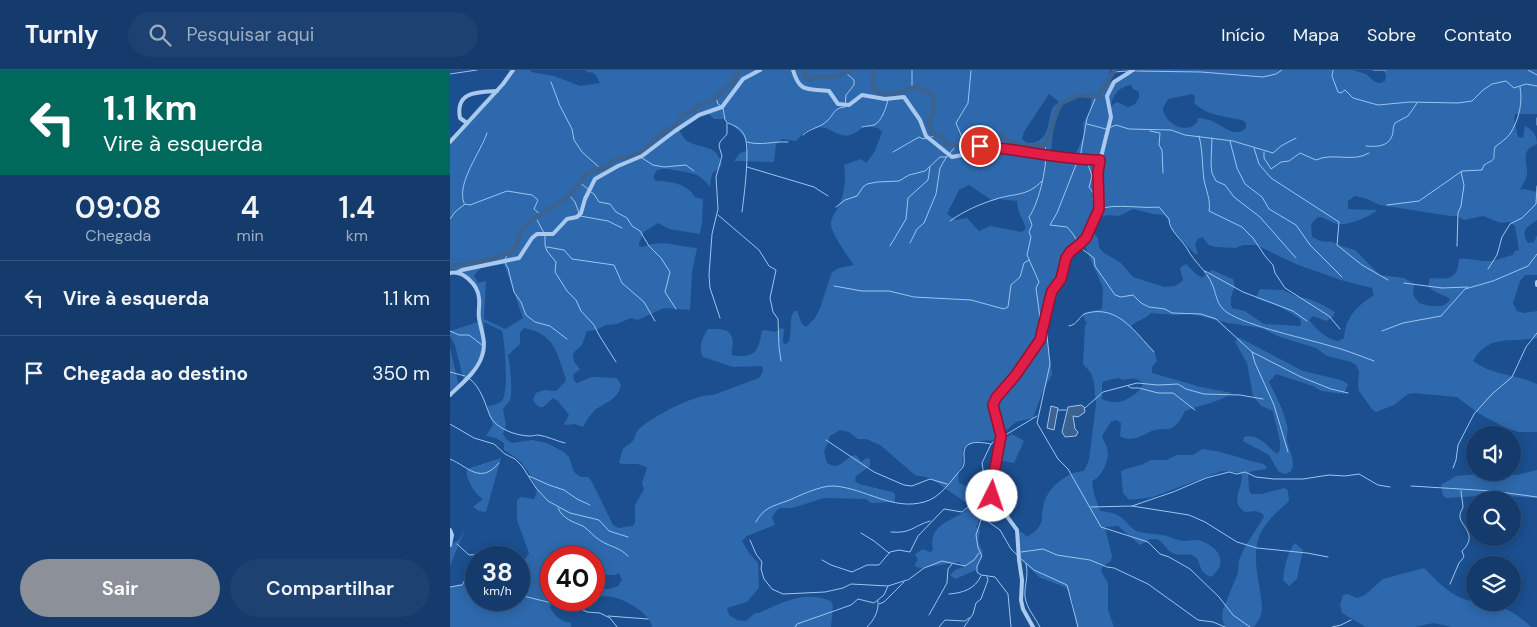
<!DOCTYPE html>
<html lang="pt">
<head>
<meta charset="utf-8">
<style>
	:root { --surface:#143b6b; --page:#1d4271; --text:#f1f3f6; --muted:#9dadc1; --line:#33557e; --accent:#8c9099 }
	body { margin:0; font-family:"DM Sans",sans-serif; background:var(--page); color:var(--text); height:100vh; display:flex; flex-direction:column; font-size:19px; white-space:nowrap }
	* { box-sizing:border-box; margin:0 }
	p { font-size:16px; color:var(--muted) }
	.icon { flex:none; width:28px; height:28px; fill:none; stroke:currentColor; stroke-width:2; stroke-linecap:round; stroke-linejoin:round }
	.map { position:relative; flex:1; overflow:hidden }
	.panel { display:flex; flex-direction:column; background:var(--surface); width:450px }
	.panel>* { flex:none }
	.banner { background:#00695c; color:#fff; overflow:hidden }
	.tools { position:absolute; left:1016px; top:356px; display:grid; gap:10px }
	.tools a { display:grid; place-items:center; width:55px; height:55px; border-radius:50%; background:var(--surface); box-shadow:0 2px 12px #0003,0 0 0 1px var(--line); font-size:25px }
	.speed { position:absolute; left:15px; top:476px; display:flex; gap:10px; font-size:25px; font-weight:700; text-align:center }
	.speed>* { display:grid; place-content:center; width:65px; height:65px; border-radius:50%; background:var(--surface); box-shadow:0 2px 12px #0003,0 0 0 1px var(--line); line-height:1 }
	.speed small { font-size:12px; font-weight:400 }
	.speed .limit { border:8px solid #d22; background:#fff; color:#111 }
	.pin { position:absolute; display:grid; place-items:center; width:42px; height:42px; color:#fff; margin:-21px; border:2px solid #fff; border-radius:50%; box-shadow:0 1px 5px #0007 }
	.me { position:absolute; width:55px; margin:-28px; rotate:4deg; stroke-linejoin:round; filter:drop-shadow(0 0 4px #0008) }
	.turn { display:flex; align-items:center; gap:18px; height:105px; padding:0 20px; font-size:22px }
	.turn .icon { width:65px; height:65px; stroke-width:2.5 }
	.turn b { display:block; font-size:35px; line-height:42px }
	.eta { display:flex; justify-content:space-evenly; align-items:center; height:85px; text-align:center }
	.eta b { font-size:30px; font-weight:600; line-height:35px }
	.primary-button { display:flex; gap:10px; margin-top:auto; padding:10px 20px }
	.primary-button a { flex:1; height:58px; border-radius:30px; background:var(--accent); color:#fff; font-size:20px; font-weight:600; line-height:58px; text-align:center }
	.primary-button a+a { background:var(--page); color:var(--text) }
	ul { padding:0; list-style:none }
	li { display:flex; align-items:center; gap:15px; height:75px; padding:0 20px; border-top:1px solid var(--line) }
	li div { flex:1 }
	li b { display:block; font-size:19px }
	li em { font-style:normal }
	header { display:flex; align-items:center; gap:30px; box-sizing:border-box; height:70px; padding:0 25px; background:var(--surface); border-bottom:1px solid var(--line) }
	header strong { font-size:24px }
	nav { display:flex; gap:28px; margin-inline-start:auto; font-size:18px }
	.search { width:350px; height:45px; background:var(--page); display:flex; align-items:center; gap:12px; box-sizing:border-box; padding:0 18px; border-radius:28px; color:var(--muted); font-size:19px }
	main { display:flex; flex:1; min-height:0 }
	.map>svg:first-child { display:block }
	.green { fill:#2e69ad; fill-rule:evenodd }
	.water { fill:#3c6290; stroke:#9cc4f0 }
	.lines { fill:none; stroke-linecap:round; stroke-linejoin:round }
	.stream { stroke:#9cc4f0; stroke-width:1 }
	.river { stroke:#3c6290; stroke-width:4.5 }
	.minor { stroke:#a9c9ee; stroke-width:4 }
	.route-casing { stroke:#92132f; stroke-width:12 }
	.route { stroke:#e11d48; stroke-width:9 }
</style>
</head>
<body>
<header>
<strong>Turnly</strong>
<div class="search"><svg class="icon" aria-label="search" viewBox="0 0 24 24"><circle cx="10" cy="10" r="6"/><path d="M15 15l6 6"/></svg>Pesquisar aqui</div>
<nav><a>Início</a><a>Mapa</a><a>Sobre</a><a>Contato</a></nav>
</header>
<main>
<section class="panel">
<div class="banner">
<div class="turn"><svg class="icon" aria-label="left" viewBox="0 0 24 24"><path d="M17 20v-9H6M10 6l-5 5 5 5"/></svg><div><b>1.1 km</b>Vire à esquerda</div></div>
</div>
<div class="eta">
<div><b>09:08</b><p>Chegada</p></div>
<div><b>4</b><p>min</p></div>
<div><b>1.4</b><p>km</p></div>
</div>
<ul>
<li><svg class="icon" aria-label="left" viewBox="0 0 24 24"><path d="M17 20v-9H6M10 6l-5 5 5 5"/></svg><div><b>Vire à esquerda</b></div><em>1.1 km</em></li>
<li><svg class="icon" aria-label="arrive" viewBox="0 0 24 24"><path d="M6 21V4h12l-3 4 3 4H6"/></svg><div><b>Chegada ao destino</b></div><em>350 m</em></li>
</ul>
<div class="primary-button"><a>Sair</a><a>Compartilhar</a></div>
</section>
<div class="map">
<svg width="1087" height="557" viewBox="0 0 1087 557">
	<rect width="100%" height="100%" fill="#1b4f8f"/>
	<!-- green -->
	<g class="green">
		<path d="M61,0H80L81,2L104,6L130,16L150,13L145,4L141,2L139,3L135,0H660L658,13L691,0H902L916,4L925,12L930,13L935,11L936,6L934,0H1087V44H1065L1064,49L1068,67L1073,68L1075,56C1083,59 1087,66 1087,74C1069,81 1078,91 1077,105C1076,110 1072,115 1070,120L1074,119L1087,122V150C1077,157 1070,161 1078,173L1084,172L1087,165V205H1075L1070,211L1063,233L1067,241L1074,243L1087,241V268C1061,273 1039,263 1023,291C1044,306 1066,304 1087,314V362H1068L1054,357L1028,343L1007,327L963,323L958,324L944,335L926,342L922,339L909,321L908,315L909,301L906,295L901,292L877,286L866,278L830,267L811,258L778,253L742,244L728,245L701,243C694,251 685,250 681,257L704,281L707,291L702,297V303L751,317L782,323C765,334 753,334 735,341C732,347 729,353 723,357C717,361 710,358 704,360C693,364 683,374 670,366L671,353L666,350L661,352L652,366C654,372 657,376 658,382C658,392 652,407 642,411L644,424L650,441C657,442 663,442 669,446C677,450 680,460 690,462C699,464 708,464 717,466C723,468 729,471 735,471C741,471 745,469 751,471C769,477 779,493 761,507C747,502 752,491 744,486C739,483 731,486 725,484C717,482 714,472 707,469H700L690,475L668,456L655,457L662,486L661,491L653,496L651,501L658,513V540L664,557H627L623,533L618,520L615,517L589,507L566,485L569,464L571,461L577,467C599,453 588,449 595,430C601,415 619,401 634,401L639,390L646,334L644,313L641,303L633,294L635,256L637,253L635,251L633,243L652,239L653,218L633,172L620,185L611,215L602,223L594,247L602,304L592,323L583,348L566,352L552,364L551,370L562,364L574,371L564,393L547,390L549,371C535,370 524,370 513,379L512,396L508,401L509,413L519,417L518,434H529C531,444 531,449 526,457L530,461L528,471L533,482L526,500L505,509L500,505L505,500L514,497L509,492L472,498L466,497L465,494L468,490L465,484L473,479L480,482L483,480C478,455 499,452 516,441L518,434L480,408L465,405L430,375L416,369H408L399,362L390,360L380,366L374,382L377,393C392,402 393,387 406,385L411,392L417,388L420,389V396L406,406L405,411L409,414L442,422L445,424V432L421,433L416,429L374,428L342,438H331L327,440L322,447L325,455L297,466L292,471L299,483L308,493L309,518L297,532L277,538L279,545L287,550L296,551L305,543H309C332,532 355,520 381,531L383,536L381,557H202C201,544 176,530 163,527C157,526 150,526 144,528V518L158,519L168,516L172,510L169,503L165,505H144V488H101V530H140L131,533L104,531L100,537C104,546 111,551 121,553V557H0V517L9,514L26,515V530H69V488L47,487L50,482L57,478L61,483L74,490L79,483L67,450V430L71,427L84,429L87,421C82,403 70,388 54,380V373L46,368L36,366L43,355L37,337C42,335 49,334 52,331C59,323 55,273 52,261L34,252L35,277L33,289L14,312L5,275L0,266V261L28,252L27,217L14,206L0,197V71L29,36L55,11ZM681,15L683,19L689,22V28L685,34L678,37L667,32L661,36C662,25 670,16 681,15ZM599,24L609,32L603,37C596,54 601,73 577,73L572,69L574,62ZM633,24H642L640,43L633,53L634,65L623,90L601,86C602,69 603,46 615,33C619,29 628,26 633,24ZM742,24L745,26L744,33C758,46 774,46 792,50L796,53V58C786,68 776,58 766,53C761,50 755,49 750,48L747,49L748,51C738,66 714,54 713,38L718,29ZM255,41L264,49H274C284,57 301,67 297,81L290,83L284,91L324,92L326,74L332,69L346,71C350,67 354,62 358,60C384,48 388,81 414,56L428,58L432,62L425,81L416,93L411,89L394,95C396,106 395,122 390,133C388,140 380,147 381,155C381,162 399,189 404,195L389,198L382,202L370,238L365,248L356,257L352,254L347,241H344C338,251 343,262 338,273L334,274L333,271L334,259L331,258L326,262L315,260L312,261C308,281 306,289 282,285C281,280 283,277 283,273C282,257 270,259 258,259C252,268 248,277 253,287L283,297L312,296L313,302L309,308L263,325C247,323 201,347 189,359C186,362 186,365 184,369C182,373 176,376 173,379L169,393C180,396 187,391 197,398L192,413L194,419L185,435V452L183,456L168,458L163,455L142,412L138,407H131L124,402L119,387L114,382L97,373L82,370L62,373L56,369L53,364L56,355L53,340C55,335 58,334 60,330C63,322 60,293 58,285L70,274V263L74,258C105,264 107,283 116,309L115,312L106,321L94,320L86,323L83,330C92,344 94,335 103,328L108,331L119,345L114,354L116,355L125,354L133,357C137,350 140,345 145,340C156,332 168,330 171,315L167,308L142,307L127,313L124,311L123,305L130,299L124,292L123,285L125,281L132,275L137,261L146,260L156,255L167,254L181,248L188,250L214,238L240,240L242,202L247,178C224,176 215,169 192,177L189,176V173L194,162L208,153L219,159L250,164L252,153L253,129L245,127C238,114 220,111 206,111L203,107L207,100C216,97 222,100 230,101C246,104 250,104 260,117L262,104L272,95C266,73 253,80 237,71C233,68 230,62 228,58ZM519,115L543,131L549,129L567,131C568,144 572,147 576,158L572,162L540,156L529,161L517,148L506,150L497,144L509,120ZM905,126L917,129L930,135L1000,146H1007L1014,150L1033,146L1051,153L1059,152L1065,156L1069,180L1065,181L1063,185C1053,187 1044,192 1034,191C1025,191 1018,188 1009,189C1008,211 997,209 980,208L978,216C983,223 993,224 1000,229C995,240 979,236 969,233L963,225L964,214L954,208L930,205L905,180L891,176L883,172L871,171L862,167L861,154L868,147C875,147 880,152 887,154C897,156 920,147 927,140L898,139V131ZM683,139L703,144L714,145L719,150L722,160L745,184H748L745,174L748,169L752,167L759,175L766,177L786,178L793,175H806L848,195L894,211L922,218L924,225C907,236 896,246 894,268L888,271C876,269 867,260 859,250L863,246L876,251L883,247L885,242L871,234L859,229L845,226L833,220L810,219L806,228C813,232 819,232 825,235C834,238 842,244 850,249L851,253L850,256L814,254L795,241L782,238C779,230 782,223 785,216L783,209L762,200L752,208L746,204L736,194L730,198L733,210L730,213L725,216L714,217L683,207L670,192L654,183L649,177L648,168L642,161L650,147L658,145L669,146ZM54,194L73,248L55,259L34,249L36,211L28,213L24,205L31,198ZM668,308L674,310C683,308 686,307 693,313C691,323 674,333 664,332C660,332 655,330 652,329V313L655,311Z"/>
		<path d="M788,267L853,301L891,310L898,314L894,324L871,321L863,316L826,304L819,312C826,326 833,339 837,355C839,360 836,365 837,371C839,381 851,401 834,404L828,401L819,385L793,371L794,367C808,363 817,376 827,384L830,380V372L823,341L811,336L803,326L797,293L785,272Z"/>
		<polygon points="0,278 9,316 0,325"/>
		<path d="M752,379C769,381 785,386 801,391C807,393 811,392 816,396L817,399L803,401L798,403L799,420L801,424H811L835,418L838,421L839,431C832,438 823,445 817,453C796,479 811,510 812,539L810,548L804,557H775L772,548L773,539L788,503L789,490L796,475L814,447L813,444L806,441L795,442C779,432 793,419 792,404L786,402L772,401L703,427L679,430L673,423L671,401L676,399L691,395L701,390H716L727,385H743Z"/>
		<path d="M51,388L36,442L29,441L23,437L33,429C25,424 15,409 17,399Z"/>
		<polygon points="1087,400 1087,428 1042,425 997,428 993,426 991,415 1006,406 1027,404 1067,405"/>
		<polygon points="14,460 13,464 0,496 0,475 9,470"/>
		<path d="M845,473L853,480L847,509L839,516L833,510C834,498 837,483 845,473Z"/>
		<path d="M974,498C985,509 996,521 1011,528C1023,533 1032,530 1044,534C1057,538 1072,548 1081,557H1002L983,553L965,557H916L892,543L890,535L893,525L898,524L907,528L915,525L933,509Z"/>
	</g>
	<!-- water -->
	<g class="water">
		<polygon points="631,335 634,337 635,342 628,347 623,346 625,359 628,362 626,366 615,367 612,362 618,337"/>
		<polygon points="601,336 608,338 604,360 597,358"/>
	</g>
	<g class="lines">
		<!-- stream -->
		<g class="stream">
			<polyline points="462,0 462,19"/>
			<polyline points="883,0 882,6 888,22 891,23 895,20 903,28 928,35 960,32 1008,33 1022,31 1033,20 1042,14 1056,11 1064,18 1076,14 1087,16"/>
			<polyline points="923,0 936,0"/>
			<polyline points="1078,0 1087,5"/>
			<polyline points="685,1 751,2 813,7 826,4 832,0"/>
			<polyline points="663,2 678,1"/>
			<polyline points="0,4 27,0"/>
			<polyline points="101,12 110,36 122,59 124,70 132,82 150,98"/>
			<polyline points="646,27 637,48 631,82 607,143 600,155 617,157 623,164 632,179 644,188 645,196 665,225 671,227 683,225 691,233 699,237 715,239 722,243 751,244 766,249 802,282 851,307 881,319 898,323"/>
			<polyline points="266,28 268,34 271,36"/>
			<polyline points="1087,48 1087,55"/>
			<path d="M278,53C286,56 292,59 295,67C300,80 294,127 292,142"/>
			<polyline points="637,54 656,59 666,55 679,59 721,60 735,65 783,71 823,83 831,76 846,68"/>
			<path d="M412,57C415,56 421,56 424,55C432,51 436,38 438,30"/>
			<polyline points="700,61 710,63 709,75 712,80 713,103"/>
			<path d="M353,65C360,58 370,58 377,51C384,45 383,38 395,37L396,25L404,15V10L396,3"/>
			<path d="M749,66C753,81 752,95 754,110C756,120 761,131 759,141L792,157L803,168L815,186L823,195L825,203L835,218L879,246L890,259"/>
			<polyline points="481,67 486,65"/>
			<polyline points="762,68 761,94 762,103 766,111 775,115 784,127 810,147 846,188"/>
			<polyline points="780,71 787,98 795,114 812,127 819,139 846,155 860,175 892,207"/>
			<path d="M297,72C311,76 324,71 338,72"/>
			<polyline points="514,72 506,53 518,33 521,1"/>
			<path d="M916,76C926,77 938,77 942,66C944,61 942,58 945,53L958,46L967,33"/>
			<polyline points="804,78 809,94 821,108 889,152 887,175 912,195 938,210"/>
			<polyline points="443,82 469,67 473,69 477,68"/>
			<path d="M814,82V88L821,99L831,92L839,91L850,83L866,90C883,82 903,93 919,83"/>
			<polyline points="500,83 506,76"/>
			<polyline points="632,83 636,88 642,106 639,117 644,124 643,130 647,139"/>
			<polyline points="192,88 203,95 214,97 236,95 244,101"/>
			<polyline points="297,97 364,117 378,126"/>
			<polyline points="129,112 138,119"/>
			<polyline points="141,122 144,124 149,132 160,134 166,142 177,148 182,156 190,161 199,176 211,188 220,202 215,222 226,239"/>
			<polyline points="119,125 125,132 129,143"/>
			<path d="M14,133C6,113 31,82 37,63"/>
			<path d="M937,135L969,131L1012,101L1032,100L1034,95C1048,87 1042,92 1045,77C1050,73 1056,69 1060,64C1069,50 1073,32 1070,17"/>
			<polyline points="386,137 395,130 407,126 413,117 417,114 427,112 449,111 459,105 475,101 490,87 497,87"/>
			<path d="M651,139C663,133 694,139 709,137L719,149C719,161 732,169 738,180C744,192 757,201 762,214C766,222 766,232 773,239C787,254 854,268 877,275C893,279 908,285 924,291"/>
			<polyline points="268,145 309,180 319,196 326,200 320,228 323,242 328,249 329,277 331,291"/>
			<polyline points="130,146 158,151 172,158"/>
			<polyline points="86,148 94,163"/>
			<polyline points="0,149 5,142 15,134 20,135 57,121 82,125 88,130 84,139 91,145"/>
			<path d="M500,151C514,141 530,134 546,129C564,123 577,127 592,111"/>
			<polyline points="95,166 95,175 97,181 106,192 105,202 117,221 126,230 131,241 144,255 149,265 166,292"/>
			<polyline points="460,173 467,159 474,153 486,124 490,98 497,86"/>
			<polyline points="440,176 456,149 458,128 478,110 480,97"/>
			<polyline points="1007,176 1008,143 1011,136 1014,115 1011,102"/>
			<polyline points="97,177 114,180 122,189 164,195 172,213 194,232 205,251"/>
			<polyline points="55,189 58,184"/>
			<polyline points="55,193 58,198 64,222 71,232 76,245 85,252 100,256 117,269"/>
			<polyline points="1038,199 1047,185 1052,167 1060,154 1072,148 1086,134 1087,116"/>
			<polyline points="755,201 793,222 843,241 857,251"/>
			<polyline points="954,213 992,218 1018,217"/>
			<polyline points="384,216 412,221 439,221 464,227 521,230 554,239 558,237 561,215 570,207 574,193 579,190"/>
			<polyline points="270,248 260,218 259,205 262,164 268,139 266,107 272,86 269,76 270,72 277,64 277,52 275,50 273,38"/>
			<path d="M591,255L586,218L589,212L577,185L581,167L579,162L582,155L579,147C589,133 599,92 595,75"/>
			<polyline points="596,256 600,294 587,353 608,389 618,399 651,457 698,472 710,484 719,487 740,499 769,527 783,545 800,557"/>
			<path d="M619,256C628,255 629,245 637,243C668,235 685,262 704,282"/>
			<polyline points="0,261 9,265 19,265 32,275"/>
			<polyline points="932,261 953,253 991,246 1015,219 1043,211 1078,196 1087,184"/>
			<polyline points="802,282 805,293 824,335 838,382"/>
			<polyline points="0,302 15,306"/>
			<path d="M20,309C31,318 35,333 40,346C46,359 67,366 80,366C83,366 86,365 88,365C97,366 106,371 115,373"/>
			<polyline points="678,316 681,318 689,318 708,323 723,323 745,340"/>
			<polyline points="635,338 653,322 687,313 708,315 728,314 736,319 754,324 790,325 813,329"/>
			<polyline points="608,340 616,340"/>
			<polyline points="0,354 24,368 44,374 55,384 65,389 72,396 86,418 98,431 120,443 149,450 159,461 178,467"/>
			<polyline points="552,367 587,346"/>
			<polyline points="548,369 541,374 532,393 536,418 532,447 526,465 528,478 532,486 527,496 527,502 531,505 545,507 558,524 561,557"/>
			<polyline points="376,370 424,402 454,415 462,416 480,409 497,414"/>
			<path d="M0,389C19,397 30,415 49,393"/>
			<polyline points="1003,398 1006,390 1008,375 1024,344 1042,324 1062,307 1076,277 1087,263"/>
			<polyline points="79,406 99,415 114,420 127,429 140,435"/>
			<polyline points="961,416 1043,421 1087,427"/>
			<polyline points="682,436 723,422 756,408 779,402 787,404 795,402 806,407 824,409 853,409 879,405 895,406 909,404 928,415 940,417"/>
			<polyline points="641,437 682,436 739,445 755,452 787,472 807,478 857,483 878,487"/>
			<path d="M108,438C113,449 123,452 133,456C139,460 144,467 151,471C161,477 169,477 178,486"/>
			<polyline points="533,448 550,460 561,479 567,485"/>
			<path d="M306,452C313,438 323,436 337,431C349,426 371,415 384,416C414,418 443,441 474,432C491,428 502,409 513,397C515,392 514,390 514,385C513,369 531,372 541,374"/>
			<path d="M441,462C461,464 463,456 480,451"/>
			<polyline points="411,463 424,471 439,483"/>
			<polyline points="300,470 306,484 312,492 311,499 314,509 322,519 333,524 375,522 393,518 401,514 438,516 457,510"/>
			<polyline points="7,474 19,485 52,483"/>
			<polyline points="571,482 593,479 607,485 640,490 657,497 664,498 698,514 748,550 763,552 775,557"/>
			<polyline points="571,489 584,500 617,515 628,557"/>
			<polyline points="372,490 381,495 402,502 417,495 429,495 440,482 449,480 460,482 468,466 494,439 512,442 519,436 532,433"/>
			<path d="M576,494C579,506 574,516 575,527C577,539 585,547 590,557"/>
			<polyline points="458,510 474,498 492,491 515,496 524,490 529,483"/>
			<path d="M1000,514L1009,493L1014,487L1012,481C1030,464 1008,455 1010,445C1010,442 1012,440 1013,437C1013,432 1011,426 1011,421"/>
			<polyline points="0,517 12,515 15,510 26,506"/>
			<path d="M499,524C513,523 525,519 531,506"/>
			<polyline points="69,525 110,535 125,536 137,542 150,543 160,548 167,557"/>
			<polyline points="429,534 434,532 454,512"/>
			<polyline points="479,545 497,513 498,499 502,494"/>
			<polyline points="158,546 198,549"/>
			<polyline points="345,557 347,554 401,535 408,529 424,533 434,525 438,516"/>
			<path d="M417,557C424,550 429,541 428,531"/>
			<polyline points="489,557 495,550 515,551 519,548"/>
			<polyline points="514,557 523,544 526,533 531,529 538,510 537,507"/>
			<polyline points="882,557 891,555 901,550"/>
		</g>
		<!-- river -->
		<g class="river">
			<polyline points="356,0 354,6 360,10 365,7 386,7 402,0"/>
			<path d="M423,0L424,18L431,25H441L468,16L475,22L477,21L483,26V33L485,38L479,51L483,64L491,67L497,75H504L511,79L513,77L514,71L517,67L532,65L536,60L543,67H550L553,64L554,68L570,76L595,75C603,62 603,45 611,33L630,25L650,27V21C658,15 658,7 665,0"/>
			<path d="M0,199L6,195L29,192L60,183L67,175L70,162L79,152L116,128L126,118L135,105L144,100L157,97L167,88H177L184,86L196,79L208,66L215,63V60C223,57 230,54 231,45L239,43L247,36L263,30L278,16L282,15L289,0"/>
		</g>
		<!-- minor -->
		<g class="minor">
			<path d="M343,0C350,24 358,18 379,21L388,34L399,35L412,25L435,29L454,27L470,50L476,66L502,87L512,85L530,76L553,78L634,90L650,91"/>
			<path d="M17,53L10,48C5,21 28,22 47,21"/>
			<polyline points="0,72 53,14 63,0"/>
			<polyline points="8,202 12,200 69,188 82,168 87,164 103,164 117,149 127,147 131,143 135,129 145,109 168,96 192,86 225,61 249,45 272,37 293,9 310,0"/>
			<path d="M0,203C13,200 28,215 29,228C30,235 28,241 29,248C31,261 37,272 32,286C27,302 11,314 0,325"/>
			<polyline points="1087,212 1087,215"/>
			<polyline points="0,460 2,465 0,475"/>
			<polyline points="583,557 573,539 571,530 572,510 569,490 567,460 542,426 543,409 551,366 543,335 546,328 565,306 590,270 600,228 602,221 611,209 616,188 620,182 630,175 636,168 649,139 649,95 661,47 657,26 664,12 683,0"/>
		</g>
	</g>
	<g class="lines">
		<defs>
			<path id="route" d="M530,76C570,79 610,90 650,90L648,103L649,139L636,168L630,174L620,182L616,188L611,209L602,221L600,228L590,270L565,306L546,328L543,335L551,366L543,409L542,426"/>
		</defs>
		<!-- route casing -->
		<use href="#route" class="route-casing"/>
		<!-- route -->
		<use href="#route" class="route"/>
	</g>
</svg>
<div class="tools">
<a><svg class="icon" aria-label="sound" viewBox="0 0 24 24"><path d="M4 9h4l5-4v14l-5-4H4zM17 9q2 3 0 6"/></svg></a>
<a><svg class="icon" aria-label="search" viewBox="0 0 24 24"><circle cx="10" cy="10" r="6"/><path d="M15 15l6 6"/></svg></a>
<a><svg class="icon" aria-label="layers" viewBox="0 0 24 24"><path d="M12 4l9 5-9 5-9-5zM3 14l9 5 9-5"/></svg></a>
</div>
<div class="speed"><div>38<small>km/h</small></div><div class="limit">40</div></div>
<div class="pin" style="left:530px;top:76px;background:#d93025"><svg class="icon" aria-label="arrive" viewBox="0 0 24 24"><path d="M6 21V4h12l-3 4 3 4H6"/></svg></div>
<svg class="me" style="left:542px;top:426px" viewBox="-20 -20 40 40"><circle r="19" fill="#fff"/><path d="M0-13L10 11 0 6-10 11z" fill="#e11d48"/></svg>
</div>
</main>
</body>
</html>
